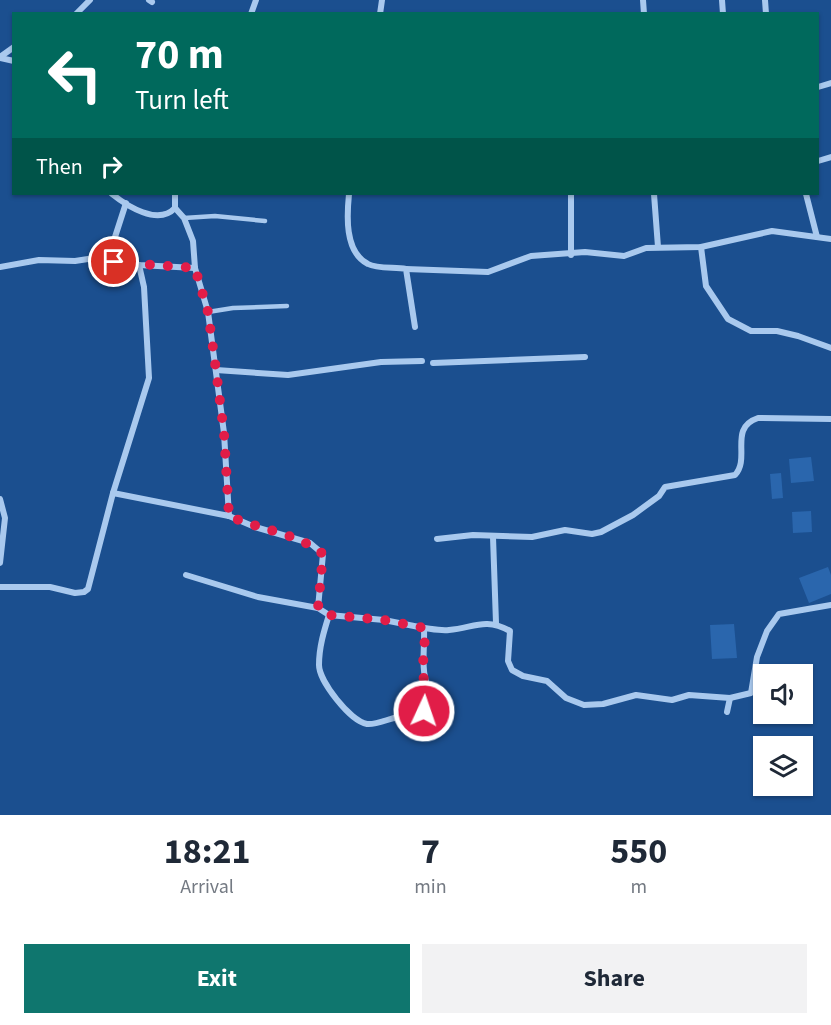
<!DOCTYPE html>
<html lang="en">
<head>
<meta charset="utf-8">
<style>
	:root { --surface:#fff; --page:#f2f2f3; --text:#1f2937; --muted:#747a83; --accent:#0f766e }
	body { margin:0; font-family:"Source Sans 3",sans-serif; background:var(--page); color:var(--text); height:100vh; display:flex; flex-direction:column; font-size:22px; white-space:nowrap }
	* { box-sizing:border-box; margin:0 }
	p { font-size:20px; color:var(--muted) }
	.icon { flex:none; width:33px; height:33px; fill:none; stroke:currentColor; stroke-width:2; stroke-linecap:round; stroke-linejoin:round }
	.map { position:relative; height:815px; overflow:hidden }
	.sheet { display:flex; flex-direction:column; background:var(--surface); flex:1 }
	.sheet>* { flex:none }
	.guide { position:absolute; left:12px; top:12px; width:807px; height:183px; border-radius:0px; box-shadow:0 2px 4px #0004; background:#00695c; color:#fff; overflow:hidden }
	.fabs { position:absolute; left:753px; top:664px; display:grid; gap:12px }
	.fabs a { display:grid; place-items:center; width:60px; height:60px; border-radius:0px; background:var(--surface); box-shadow:0 2px 4px #0004; font-size:30px }
	.pin { position:absolute; display:grid; place-items:center; width:51px; height:51px; color:#fff; margin:-26px; border:3px solid #fff; border-radius:50%; box-shadow:0 2px 6px #0007 }
	.me { position:absolute; width:66px; margin:-33px; rotate:3deg; stroke-linejoin:round; filter:drop-shadow(0 0 4px #0008) }
	.turn { display:flex; align-items:center; gap:21px; height:126px; padding:0 24px; font-size:27px }
	.turn .icon { width:78px; height:78px; stroke-width:2.5 }
	.turn b { display:block; font-size:42px; line-height:51px }
	.then { display:flex; align-items:center; height:57px; padding:0 24px; background:#0003; gap:12px; font-size:22px }
	.eta { display:flex; justify-content:space-evenly; align-items:center; height:102px; text-align:center }
	.eta b { font-size:36px; font-weight:700; line-height:42px }
	.cta { display:flex; gap:12px; margin-top:auto; padding:12px 24px }
	.cta a { flex:1; height:69px; border-radius:0px; background:var(--accent); color:#fff; font-size:24px; font-weight:700; line-height:69px; text-align:center }
	.cta a+a { background:var(--page); color:var(--text) }
	.map>svg:first-child { display:block }
	.building { fill:#2a66ad }
	.lines { fill:none; stroke-linecap:round; stroke-linejoin:round }
	.service { stroke:#a9c9ee; stroke-width:4.5 }
	.minor { stroke:#a9c9ee; stroke-width:6 }
	.route { stroke:#e11d48; stroke-width:10; stroke-dasharray:0 18 }
</style>
</head>
<body>
<div class="map">
<svg width="831" height="815" viewBox="0 0 831 815">
	<rect width="100%" height="100%" fill="#1b4f8f"/>
	<!-- building -->
	<g class="building">
		<polygon points="811,457 814,481 791,483 789,459"/>
		<polygon points="781,473 783,498 772,499 770,474"/>
		<polygon points="811,511 812,532 793,533 792,512"/>
		<polygon points="828,567 831,575 831,594 809,603 799,578"/>
		<polygon points="734,624 737,658 712,659 710,625"/>
		<polygon points="756,752 764,752 764,785 758,785"/>
	</g>
	<g class="lines">
		<!-- service -->
		<g class="service">
			<polyline points="184,218 215,216 265,221"/>
			<polyline points="208,312 233,308 287,306"/>
		</g>
		<!-- minor -->
		<g class="minor">
			<polyline points="149,0 152,2"/>
			<polyline points="643,0 644,14"/>
			<polyline points="722,0 723,14"/>
			<polyline points="765,0 766,14"/>
			<polyline points="76,14 90,0"/>
			<polyline points="251,14 256,0"/>
			<polyline points="380,14 382,0"/>
			<polyline points="0,57 14,47"/>
			<polyline points="0,58 14,61"/>
			<polyline points="818,87 831,83"/>
			<polyline points="818,161 831,157"/>
			<path d="M112,194C127,206 158,226 175,208"/>
			<polyline points="175,194 175,208 184,218 193,241 195,268 208,312 224,433 229,516"/>
			<path d="M349,194C347,214 344,252 368,264C377,269 395,267 406,269L415,327"/>
			<polyline points="571,194 571,255"/>
			<polyline points="654,194 658,247"/>
			<polyline points="806,194 817,237"/>
			<polyline points="701,247 706,286 728,319 751,331 777,331 798,336 831,348"/>
			<polyline points="114,262 115,237 126,203"/>
			<polyline points="0,267 39,260 75,261 101,257 114,262 139,265 195,268"/>
			<polyline points="406,269 488,272 531,256 585,252 624,256 646,248 701,247 772,231 831,239"/>
			<polyline points="433,363 585,357"/>
			<polyline points="216,370 288,375 381,362 422,361"/>
			<polyline points="113,493 229,516 255,527 310,543 323,554 318,608"/>
			<polyline points="0,499 5,518 0,563"/>
			<polyline points="493,537 496,623"/>
			<path d="M437,539L473,535L532,537L565,530L592,534L601,532L633,515L659,496L665,487L735,475C751,458 728,428 758,418L831,419"/>
			<polyline points="186,575 258,597 318,608 329,615 384,620 424,628"/>
			<polyline points="0,587 50,587 75,593 84,592 88,589 113,493 149,378 144,287 139,265"/>
			<path d="M329,615C324,631 319,647 319,665C319,681 350,721 367,724C375,725 386,720 394,718C406,716 419,717 429,708L432,698C419,670 425,657 424,628C432,629 441,631 449,630C474,628 484,617 510,631L508,661L512,670L523,676L547,681L566,698L584,705L603,704L636,695L672,700L689,695L730,698L751,693L757,657L767,631L779,614L831,605"/>
			<polyline points="727,712 730,698"/>
		</g>
	</g>
	<g class="lines">
		<!-- route -->
		<path class="route" d="M114,262L195,268L208,312L216,370L224,433L229,516C258,529 299,534 323,554L318,608L329,615L384,620L424,628L425,654L422,665L424,681L432,698L431,703L424,711"/>
	</g>
</svg>
<div class="fabs">
<a><svg class="icon" aria-label="sound" viewBox="0 0 24 24"><path d="M4 9h4l5-4v14l-5-4H4zM17 9q2 3 0 6"/></svg></a>
<a><svg class="icon" aria-label="layers" viewBox="0 0 24 24"><path d="M12 4l9 5-9 5-9-5zM3 14l9 5 9-5"/></svg></a>
</div>
<div class="pin" style="left:114px;top:262px;background:#d93025"><svg class="icon" aria-label="arrive" viewBox="0 0 24 24"><path d="M6 21V4h12l-3 4 3 4H6"/></svg></div>
<svg class="me" style="left:424px;top:711px" viewBox="-20 -20 40 40"><circle r="17" fill="#e11d48" stroke="#fff" stroke-width="3"/><path d="M0-11L8 9 0 5-8 9z" fill="#fff"/></svg>
<div class="guide">
<div class="turn"><svg class="icon" aria-label="left" viewBox="0 0 24 24"><path d="M17 20v-9H6M10 6l-5 5 5 5"/></svg><div><b>70 m</b>Turn left</div></div>
<div class="then">Then<svg class="icon" aria-label="right" viewBox="0 0 24 24"><path d="M7 20v-9h11M14 6l5 5-5 5"/></svg></div>
</div>
</div>
<section class="sheet">
<div class="eta">
<div><b>18:21</b><p>Arrival</p></div>
<div><b>7</b><p>min</p></div>
<div><b>550</b><p>m</p></div>
</div>
<div class="cta"><a>Exit</a><a>Share</a></div>
</section>
</body>
</html>
